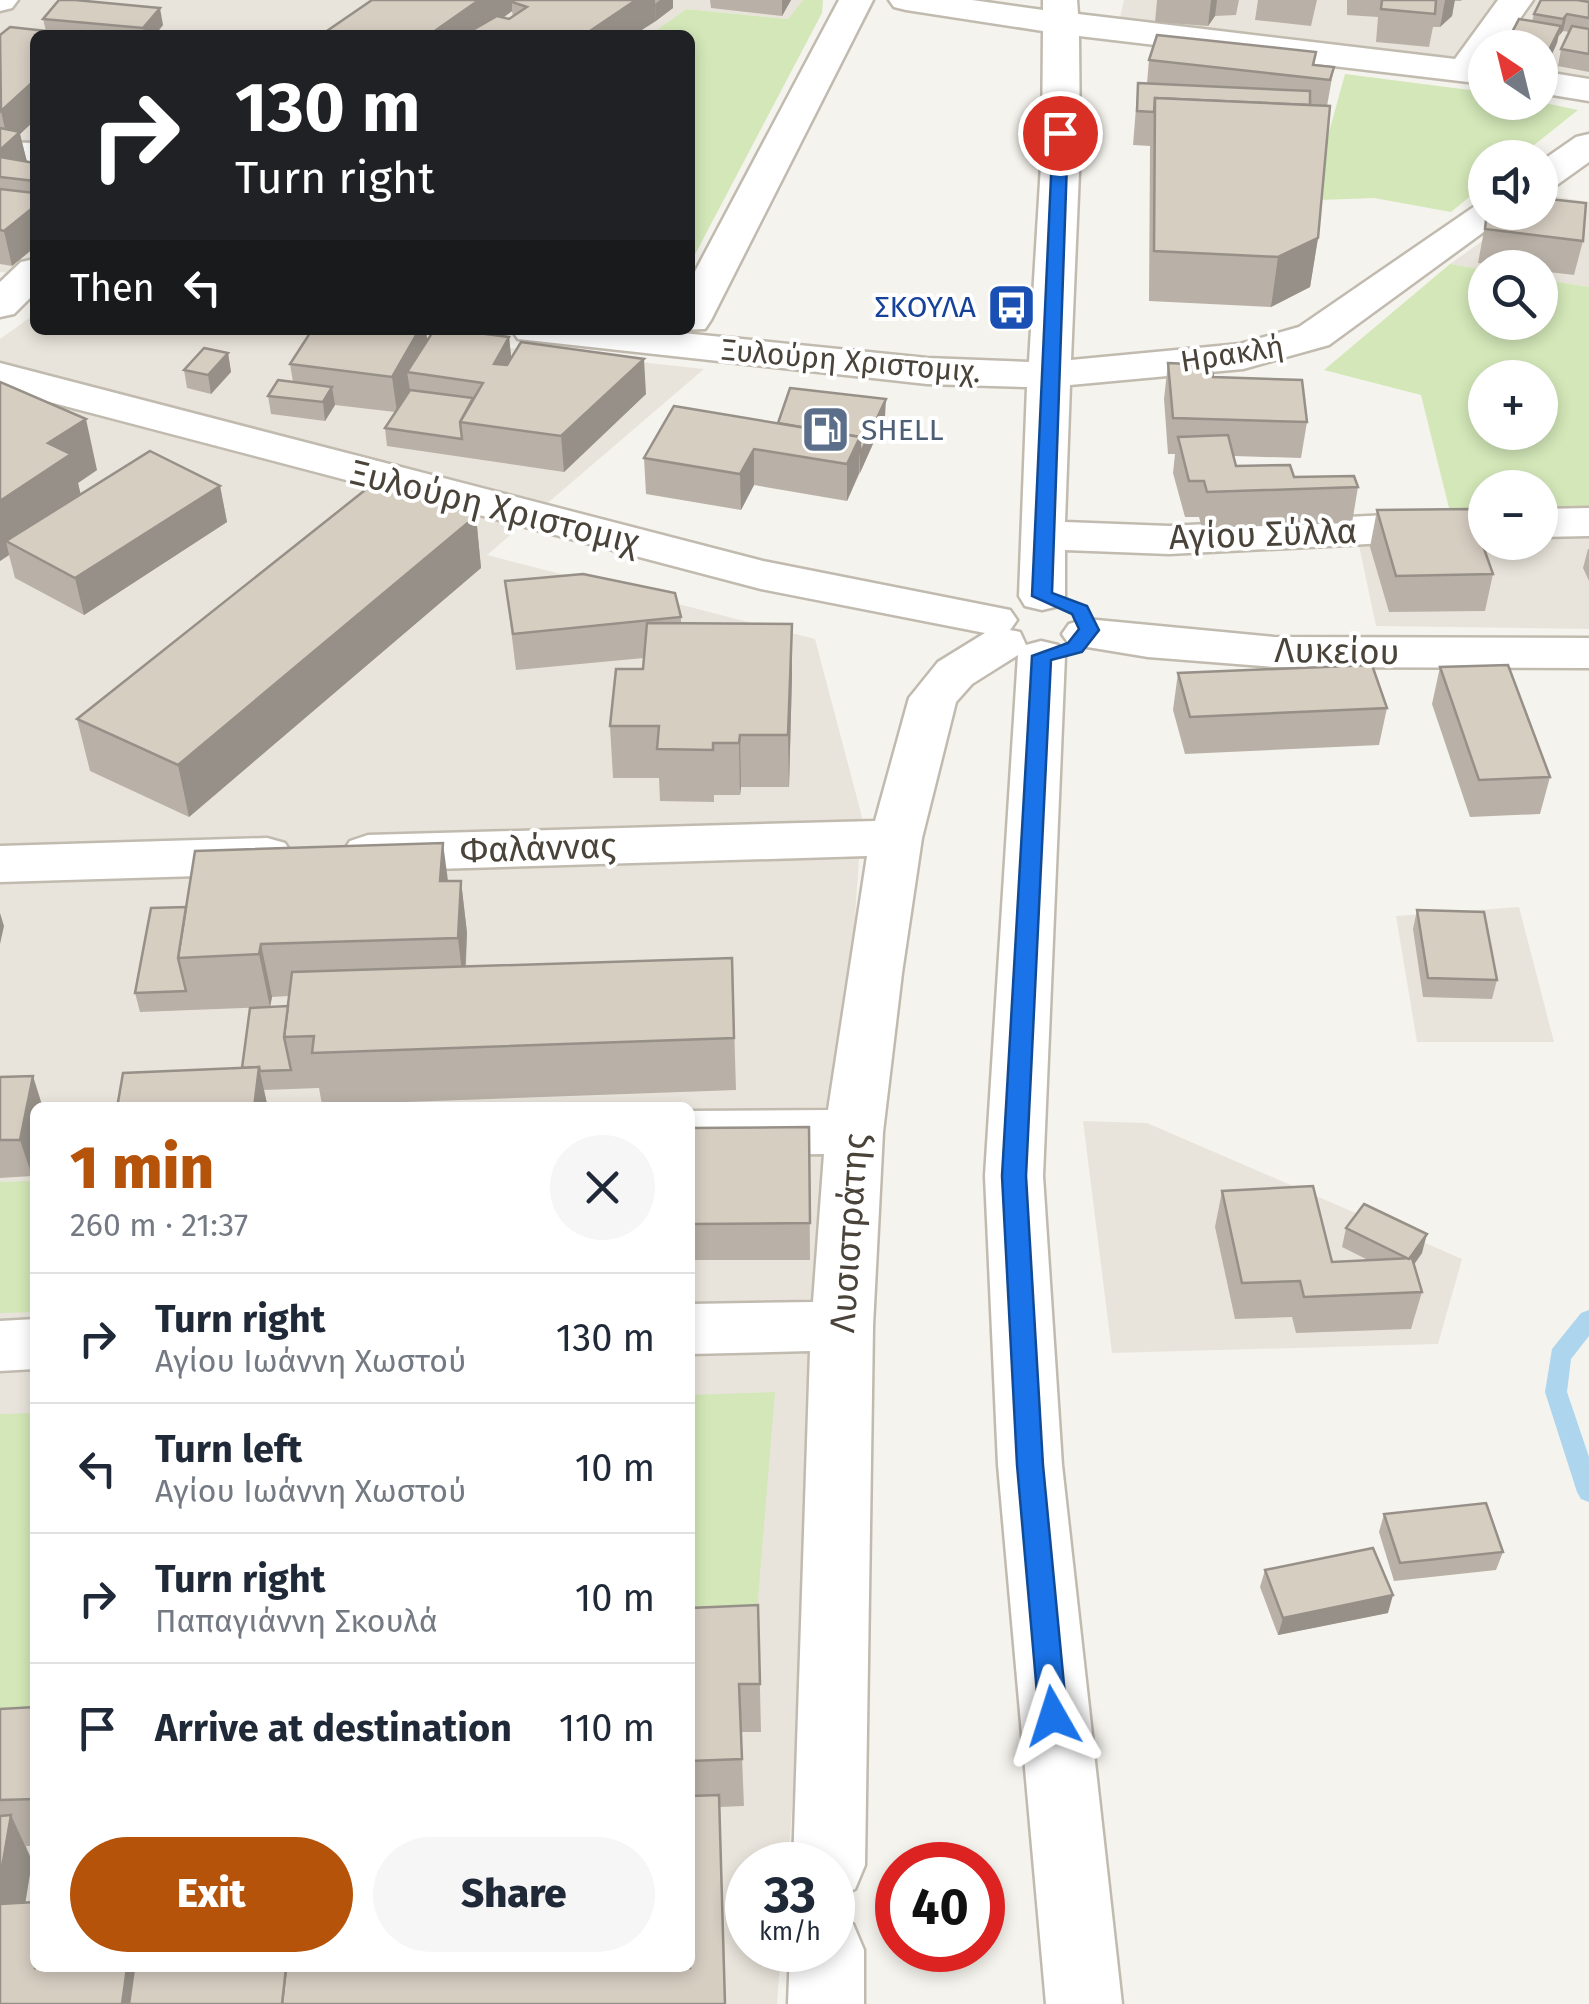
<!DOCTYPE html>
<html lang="en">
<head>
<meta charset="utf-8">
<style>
	:root { --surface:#fff; --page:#f6f6f7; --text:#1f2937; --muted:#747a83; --line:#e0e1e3; --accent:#b45309 }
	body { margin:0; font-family:"Fira Sans",sans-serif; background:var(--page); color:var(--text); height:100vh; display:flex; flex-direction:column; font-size:38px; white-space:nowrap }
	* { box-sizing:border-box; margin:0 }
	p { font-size:32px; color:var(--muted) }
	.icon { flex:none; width:55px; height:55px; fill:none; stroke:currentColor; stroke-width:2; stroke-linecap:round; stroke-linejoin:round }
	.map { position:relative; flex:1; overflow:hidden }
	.side { position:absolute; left:30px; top:1102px; width:665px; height:870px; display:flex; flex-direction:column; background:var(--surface); border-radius:15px; box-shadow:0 5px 15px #0003 }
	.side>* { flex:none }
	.banner { position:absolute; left:30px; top:30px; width:665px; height:305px; border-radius:15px; box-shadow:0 5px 15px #0003; background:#202124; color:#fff; overflow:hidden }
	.needle { width:65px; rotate:325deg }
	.buttons { position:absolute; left:1468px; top:30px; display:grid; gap:20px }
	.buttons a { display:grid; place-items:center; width:90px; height:90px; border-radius:50%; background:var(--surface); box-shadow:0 5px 15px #0003; font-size:50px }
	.speed { position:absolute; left:725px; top:1842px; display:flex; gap:20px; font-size:50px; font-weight:700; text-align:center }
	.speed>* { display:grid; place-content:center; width:130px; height:130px; border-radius:50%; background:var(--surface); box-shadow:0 5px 15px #0003; line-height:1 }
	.speed small { font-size:25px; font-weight:400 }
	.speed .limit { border:15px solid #d22; background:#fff; color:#111 }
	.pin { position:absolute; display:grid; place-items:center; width:85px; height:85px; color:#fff; margin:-42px; border:5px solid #fff; border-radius:50%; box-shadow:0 2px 10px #0007 }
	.me { position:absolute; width:110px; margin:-55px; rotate:354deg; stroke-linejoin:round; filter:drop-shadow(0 0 8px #0008) }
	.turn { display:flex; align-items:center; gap:35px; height:210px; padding:0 40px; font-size:45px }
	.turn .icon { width:130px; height:130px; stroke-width:2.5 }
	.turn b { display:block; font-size:70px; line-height:85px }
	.then { display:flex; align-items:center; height:95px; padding:0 40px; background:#0003; gap:20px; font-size:38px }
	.round { display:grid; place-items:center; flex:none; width:105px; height:105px; border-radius:52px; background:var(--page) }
	.headline { display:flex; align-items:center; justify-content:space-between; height:170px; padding:0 40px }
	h1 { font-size:60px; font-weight:800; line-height:75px; color:var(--accent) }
	.action { display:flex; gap:20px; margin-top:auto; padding:20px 40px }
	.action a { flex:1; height:115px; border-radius:60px; background:var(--accent); color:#fff; font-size:40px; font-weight:800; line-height:115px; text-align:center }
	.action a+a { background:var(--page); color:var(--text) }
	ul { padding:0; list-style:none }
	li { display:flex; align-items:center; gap:30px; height:130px; padding:0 40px; border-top:2px solid var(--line) }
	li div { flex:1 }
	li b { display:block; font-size:38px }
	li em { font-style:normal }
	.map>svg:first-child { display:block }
	.residential { fill:#e9e4db; fill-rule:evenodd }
	.green { fill:#d3e7b8; fill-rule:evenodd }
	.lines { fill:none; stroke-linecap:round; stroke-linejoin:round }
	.stream { fill:#add5ee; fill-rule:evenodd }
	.minor-casing { stroke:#c1baaf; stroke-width:5 }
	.minor { fill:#fff; fill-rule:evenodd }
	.wall { fill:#b9b1a7; fill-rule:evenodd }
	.shaded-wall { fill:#969088 }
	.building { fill:#d7cec2; stroke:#969088; stroke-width:2.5 }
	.route { fill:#1a73e8; stroke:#114b97; stroke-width:2.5 }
	.labels { text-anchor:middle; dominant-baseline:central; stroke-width:8; stroke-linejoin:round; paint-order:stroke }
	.far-transit-label { font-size:30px; fill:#164399; stroke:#fff; text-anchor:end }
	.far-street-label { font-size:30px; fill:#4a433a; stroke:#fff }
	.far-service-label { font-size:30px; fill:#4e5e75; stroke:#fff; text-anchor:start }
	.street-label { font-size:35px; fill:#4a433a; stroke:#fff }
</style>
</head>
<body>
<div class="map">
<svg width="1589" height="2004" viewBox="0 0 1589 2004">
	<rect width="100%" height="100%" fill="#f5f3ed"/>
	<!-- residential -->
	<g class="residential">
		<polygon points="0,0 803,0 788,19 686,9 650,35 35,35 35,275 0,272"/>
		<polygon points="1124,0 1589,0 1589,82 1540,74 1540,48 1485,48 1485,66 1119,22"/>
		<polygon points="1547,195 1589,202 1589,287 1540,279 1540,268 1485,270 1450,264 1522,213 1540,212 1540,200"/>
		<path d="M35,314V330H345L704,369L487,555L815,639L862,817L788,1865H748V1950H781L777,2004H0V339ZM35,1108H690V1968H35Z"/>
		<polygon points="1589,534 1589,629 1376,626 1358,541 1485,537 1485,542 1540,542 1540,535"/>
		<polygon points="1519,907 1554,1042 1417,1042 1396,916"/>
		<polygon points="1083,1121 1147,1123 1462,1259 1438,1344 1112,1353"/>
	</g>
	<!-- green -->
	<g class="green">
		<polygon points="803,0 823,0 822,13 690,264 690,35 650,35 686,9 788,19"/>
		<polygon points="1345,74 1485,92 1485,102 1540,102 1578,110 1519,157 1485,158 1485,184 1451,212 1374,198 1319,200 1323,154"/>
		<path d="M1450,264L1485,270V322H1540V279L1589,287V508L1540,509V488H1485V511L1450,512L1421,395L1324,370ZM1485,378H1540V432H1485Z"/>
		<polygon points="35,1181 35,1312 0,1313 0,1182"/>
		<polygon points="775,1392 755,1635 690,1638 690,1395"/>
		<polygon points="35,1413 35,1731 0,1733 0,1414"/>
	</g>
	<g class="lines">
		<!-- stream -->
		<polygon class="stream" points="1589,1310 1589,1336 1571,1359 1567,1392 1589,1457 1589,1502 1581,1499 1577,1492 1545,1392 1552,1349 1581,1313"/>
		<defs>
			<g id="minor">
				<polygon points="0,0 18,0 12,8 0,11"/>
				<polygon points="839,0 873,0 711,320 705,329 681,330 690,330 690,281"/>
				<polygon points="889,0 972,0 1043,10 1043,0 1077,0 1078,14 1455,59 1498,0 1533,0 1499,48 1485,48 1485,84 1079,36 1080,149 1071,360 1240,344 1299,327 1478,204 1485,202 1485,212 1511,212 1329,345 1243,369 1070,385 1065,522 1169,526 1485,510 1485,538 1169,554 1065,550 1065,596 1059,606 1042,610 1025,606 1019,596 1027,387 927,384 518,339 512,330 653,330 927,358 1029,362 1042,149 1043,31 906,10 894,7"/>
				<polygon points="1540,71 1589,79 1589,101 1540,93"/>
				<polygon points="1589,134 1589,162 1554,187 1540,190 1540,162 1576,137"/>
				<polygon points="0,142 35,143 35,165 0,164"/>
				<polygon points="35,259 35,293 14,314 0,317 0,282 21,262"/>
				<polygon points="0,363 763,561 1010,610 1017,620 1010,630 1020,632 1026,645 1041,641 1058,645 1065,656 1043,1176 1062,1465 1122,2004 1046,2004 998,1465 985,1176 1018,655 972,684 956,702 922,838 902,973 883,1132 873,1326 865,1865 855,1889 832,1898 832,1865 793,1865 810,1351 690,1354 690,1304 813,1302 824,1154 690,1155 690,1111 828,1110 867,856 368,871 350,865 342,853 350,841 368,835 875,821 909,698 938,662 985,633 761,589 0,389"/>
				<polygon points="1589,508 1589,536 1540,537 1540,509"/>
				<polygon points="1086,619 1274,637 1589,638 1589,668 1274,667 1148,657 1069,644 1062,634 1069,624"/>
				<polygon points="267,838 285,843 293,856 285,869 267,874 0,882 0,846"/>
				<polygon points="35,1319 35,1369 0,1371 0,1321"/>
				<polygon points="832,1916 853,1924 864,1950 864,2004 788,2004 790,1950 832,1950"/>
			</g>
		</defs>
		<!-- minor casing -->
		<use href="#minor" class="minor-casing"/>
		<!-- minor -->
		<use href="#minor" class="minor"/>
	</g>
	<!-- wall -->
	<g class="wall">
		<path d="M372,0H673V8L634,35H321ZM512,11L513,17L509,19L503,18Z"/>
		<polygon points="710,0 791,0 782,16 711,8"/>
		<polygon points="1157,0 1239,0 1236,15 1215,16 1208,26 1155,22"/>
		<polygon points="1258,0 1317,0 1311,26 1255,20"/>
		<polygon points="1347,0 1462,0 1461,1 1454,1 1452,16 1440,27 1433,27 1429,47 1376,42 1378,17 1347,15"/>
		<polygon points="1541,0 1589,0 1589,72 1558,66 1561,49 1569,32 1563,31 1558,36 1557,43 1546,67 1540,66 1540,48 1506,48 1507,42 1532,21 1534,14"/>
		<polygon points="43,19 163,25 155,35 35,35 35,120 20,134 27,162 35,163 35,247 12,266 0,264 0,35 46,31"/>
		<polygon points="1316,52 1314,65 1334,67 1327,106 1318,238 1310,287 1271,307 1149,301 1150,146 1133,145 1138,83 1147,83 1149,60"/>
		<polygon points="1500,212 1583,241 1574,275 1540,271 1540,268 1511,268 1478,263 1486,220 1498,222"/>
		<polygon points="312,330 426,330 427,340 509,337 511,358 646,394 564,472 387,446 385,428 395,412 335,405 325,421 271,414 268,396 293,382 290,364"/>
		<polygon points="228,353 231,372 211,394 187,388 184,370"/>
		<polygon points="1168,363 1213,377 1307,422 1301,458 1234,456 1236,466 1358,487 1352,523 1202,528 1199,517 1185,517 1173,473 1175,454 1168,454 1164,399"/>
		<polygon points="0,382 97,470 78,483 81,495 220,486 227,522 84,615 15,578 9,555 0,561"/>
		<polygon points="885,417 847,501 754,485 741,510 646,494 644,458 778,423"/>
		<polygon points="1377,510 1493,574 1485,611 1389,612 1370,547"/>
		<polygon points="476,516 481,568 189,817 90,771 77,719"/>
		<polygon points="1588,549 1589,549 1589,581 1583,568"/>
		<polygon points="505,581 681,617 681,623 792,624 792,676 789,787 741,787 740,795 714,795 714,802 660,801 659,778 613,778 610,726 643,669 644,658 516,670"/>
		<polygon points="1440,667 1550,777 1540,814 1470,817 1432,704"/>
		<polygon points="1178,673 1387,708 1379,745 1185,754 1173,710"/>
		<polygon points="448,881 461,881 467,933 466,967 732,958 736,1090 322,1105 319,1088 264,1090 267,1104 242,1068 288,1006 289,996 272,997 270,1007 140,1012 135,993 186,907"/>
		<polygon points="1417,910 1497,980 1492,999 1423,997 1413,929"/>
		<polygon points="0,1077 35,1108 35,1161 32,1176 0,1178"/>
		<polygon points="809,1127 810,1260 690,1260 690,1128"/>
		<polygon points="1222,1191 1332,1262 1368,1260 1342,1247 1346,1228 1422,1253 1414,1265 1422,1292 1411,1329 1296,1333 1292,1317 1235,1319 1215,1227"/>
		<polygon points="1384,1514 1503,1552 1496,1570 1394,1581 1379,1532"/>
		<polygon points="1265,1570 1388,1613 1278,1635 1260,1587"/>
		<polygon points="758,1605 761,1732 741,1732 744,1806 720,1807 725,2004 0,2004 0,1709 35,1707 35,1846 26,1846 32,1861 25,1903 690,1968 690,1608"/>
	</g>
	<!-- shaded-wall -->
	<g class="shaded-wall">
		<polygon points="479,0 528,0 512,2 512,11 479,35 429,35"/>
		<polygon points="636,0 655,0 656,21 634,35 584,35"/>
		<polygon points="660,0 673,0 673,8 656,21 655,4"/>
		<polygon points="782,0 791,0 782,16"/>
		<polygon points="1211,0 1217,0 1215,16 1208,26"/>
		<polygon points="1445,0 1455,0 1452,16 1440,27"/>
		<polygon points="160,8 163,25 155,35 145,35 143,28"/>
		<polygon points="1567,14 1563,31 1559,36 1563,19"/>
		<polygon points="1561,26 1557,43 1546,67 1549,50"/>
		<polygon points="35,80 35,120 20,134 28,166 0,177 0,150 8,143 1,111"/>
		<polygon points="35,206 35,247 12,266 4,231"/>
		<polygon points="1318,238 1310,287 1271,307 1278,257"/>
		<polygon points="419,330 426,330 429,355 407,372 410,390 397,412 392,377"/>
		<polygon points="509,337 513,373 494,364"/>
		<polygon points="228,353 231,372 211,394 208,375"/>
		<polygon points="644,359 646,394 564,472 561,436"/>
		<polygon points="332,387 335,405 325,421 323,402"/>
		<polygon points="886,399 885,417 860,473 860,454"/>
		<polygon points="86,419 97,470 78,483 83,505 6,541 9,555 0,561 0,501 48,443"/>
		<polygon points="860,437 859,473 847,501 847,464"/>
		<polygon points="754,449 754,485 741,510 740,474"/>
		<polygon points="220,486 227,522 84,615 75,578"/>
		<polygon points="476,516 481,568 189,817 178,765"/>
		<polygon points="792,624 792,676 789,787 788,735"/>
		<polygon points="740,735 741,787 740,795 739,743"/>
		<polygon points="443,843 450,896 440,881"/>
		<polygon points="461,881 467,933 464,990 458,938"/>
		<polygon points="0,913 4,926 0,944"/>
		<polygon points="261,944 272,997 270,1007 259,954"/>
		<polygon points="259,1067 267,1104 267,1108 254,1108"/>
		<polygon points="33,1076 43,1108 35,1108 35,1161 32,1176 20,1140"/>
		<polygon points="1427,1234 1422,1253 1404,1278 1409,1259"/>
		<polygon points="1393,1595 1388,1613 1278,1635 1283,1618"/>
		<polygon points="11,1815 32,1861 18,1949 0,1913 0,1879"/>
		<polygon points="127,1968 151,1968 146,2004 122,2004"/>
	</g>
	<!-- building -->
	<g class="building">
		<polygon points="59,0 75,0 160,8 143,28 43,19"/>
		<polygon points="372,0 479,0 429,35 321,35"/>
		<polygon points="515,0 636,0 584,35 464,35 497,16 509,19 527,7 512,2"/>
		<polygon points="1382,0 1436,0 1435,14 1381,9"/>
		<polygon points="1541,0 1577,0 1589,2 1589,18 1567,14 1563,19 1534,14"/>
		<polygon points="1519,19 1561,26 1549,50 1507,42"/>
		<polygon points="1572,26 1589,29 1589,54 1561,49"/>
		<polygon points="10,27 83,35 35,35 35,80 1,111 0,35"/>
		<polygon points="1157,35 1316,52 1313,65 1334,67 1330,80 1149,60"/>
		<polygon points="1138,83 1310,91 1310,105 1155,98 1154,112 1137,111"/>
		<polygon points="1155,98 1330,106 1318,238 1278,257 1154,251"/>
		<polygon points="0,128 20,132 0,150"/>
		<polygon points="0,157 35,163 35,181 0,177"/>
		<polygon points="0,189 35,193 35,206 4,231 0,230"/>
		<polygon points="1540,198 1586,203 1583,241 1485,229 1486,220 1499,222 1501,212 1540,212"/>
		<polygon points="312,330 419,330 392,377 290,364"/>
		<polygon points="434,330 455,330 509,337 494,364 507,365 521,342 644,359 561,436 460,422 483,383 407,372"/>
		<polygon points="204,348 228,353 208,375 184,370"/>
		<polygon points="1168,363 1211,365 1213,377 1302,380 1307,422 1173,418"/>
		<polygon points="278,380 332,387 323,402 268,396"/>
		<polygon points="0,382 86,419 48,443 71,454 0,501"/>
		<polygon points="790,388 886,399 860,454 860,437 778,423"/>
		<polygon points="410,390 473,398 460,422 462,439 385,428"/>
		<polygon points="674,406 860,437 847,464 754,449 740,474 644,458"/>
		<polygon points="1228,435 1236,466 1290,465 1294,477 1354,476 1358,487 1207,492 1204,481 1189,481 1178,437"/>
		<polygon points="150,451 220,486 75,578 6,541"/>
		<polygon points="379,479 476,516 178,765 77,719"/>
		<polygon points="1470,509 1493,574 1396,576 1377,510"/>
		<polygon points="583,574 675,593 681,617 513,634 505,581"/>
		<polygon points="647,623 792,624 788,735 740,735 739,743 713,743 713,750 657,749 659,726 610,726 616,669 643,669"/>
		<polygon points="1372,665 1387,708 1190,717 1178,673"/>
		<polygon points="1508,665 1550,777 1479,780 1440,667"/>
		<polygon points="443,843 440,881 461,881 458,938 261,944 259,954 178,958 195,851"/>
		<polygon points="186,907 178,958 186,991 135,993 151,908"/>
		<polygon points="1417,910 1484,912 1497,980 1428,978"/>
		<polygon points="732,958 734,1038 312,1053 314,1036 284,1037 292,972"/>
		<polygon points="288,1006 284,1037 291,1070 260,1071 259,1067 242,1068 250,1008"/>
		<polygon points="259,1067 254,1108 117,1108 123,1073"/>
		<polygon points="33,1076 20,1140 0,1140 0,1077"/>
		<polygon points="809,1127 810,1223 690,1224 690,1128"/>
		<polygon points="1313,1186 1332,1262 1412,1258 1422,1292 1304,1297 1300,1281 1242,1283 1222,1191"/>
		<polygon points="1364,1204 1427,1234 1409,1259 1346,1228"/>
		<polygon points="1486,1503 1503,1552 1400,1563 1384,1514"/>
		<polygon points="1373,1548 1393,1595 1283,1618 1265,1570"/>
		<polygon points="758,1605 760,1684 739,1684 742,1759 690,1761 690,1608"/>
		<polygon points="35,1707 35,1799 0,1800 0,1709"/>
		<polygon points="719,1795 725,2004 282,2004 286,1968 690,1968 690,1796"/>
		<polygon points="11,1815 0,1879 0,1816"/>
		<polygon points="35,1902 35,1968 127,1968 122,2004 0,2004 0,1904"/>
		<polygon points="134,1968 286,1968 282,2004 129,2004"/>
	</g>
	<!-- route -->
	<polygon class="route" points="1060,128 1068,133 1052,593 1087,606 1099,630 1082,652 1051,660 1026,1176 1043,1465 1067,1716 1063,1726 1053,1730 1043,1726 1039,1716 1017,1465 1002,1176 1032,656 1068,643 1079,629 1072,614 1032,596 1053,133"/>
	<!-- icons -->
	<defs>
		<symbol id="bus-square" viewBox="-11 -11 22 22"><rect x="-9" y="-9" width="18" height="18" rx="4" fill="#1a4fb4" stroke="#fff"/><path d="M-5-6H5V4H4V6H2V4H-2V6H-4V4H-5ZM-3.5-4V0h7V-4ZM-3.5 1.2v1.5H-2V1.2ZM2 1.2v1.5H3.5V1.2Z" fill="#fff"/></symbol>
		<symbol id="fuel-square" viewBox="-11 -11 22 22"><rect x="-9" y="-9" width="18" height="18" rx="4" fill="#5c6f8a" stroke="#fff"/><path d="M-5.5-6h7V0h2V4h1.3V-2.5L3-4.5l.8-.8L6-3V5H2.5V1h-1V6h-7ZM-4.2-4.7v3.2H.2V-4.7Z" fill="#fff"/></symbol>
	</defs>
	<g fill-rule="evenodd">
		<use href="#bus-square" x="984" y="280" width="55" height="55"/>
		<use href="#fuel-square" x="798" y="402" width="55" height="55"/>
	</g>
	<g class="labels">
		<!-- far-transit labels -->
		<g class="far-transit-label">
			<text x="976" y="307">ΣΚΟΥΛΑ</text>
		</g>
		<!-- far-street labels -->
		<g class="far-street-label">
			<text transform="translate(1232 354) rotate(-9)">Ηρακλή</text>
			<text transform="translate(851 361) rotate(5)">Ξυλούρη Χριστομιχ.</text>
		</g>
		<!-- far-service labels -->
		<g class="far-service-label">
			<text x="861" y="430">SHELL</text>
		</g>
		<!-- street labels -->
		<g class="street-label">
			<text transform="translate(495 507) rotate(14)">Ξυλούρη Χριστομιχ</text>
			<text transform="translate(1263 534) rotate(-2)">Αγίου Σύλλα</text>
			<text transform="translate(1337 651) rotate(1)">Λυκείου</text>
			<text transform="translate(538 848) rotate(-2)">Φαλάννας</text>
			<text transform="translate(849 1233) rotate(-86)">Λυσιστράτης</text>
		</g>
	</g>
</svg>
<div class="buttons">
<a><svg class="needle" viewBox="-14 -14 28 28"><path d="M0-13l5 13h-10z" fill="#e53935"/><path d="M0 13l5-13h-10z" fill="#747a83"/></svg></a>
<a><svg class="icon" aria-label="sound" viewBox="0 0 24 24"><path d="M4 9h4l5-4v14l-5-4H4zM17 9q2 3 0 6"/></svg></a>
<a><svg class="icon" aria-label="search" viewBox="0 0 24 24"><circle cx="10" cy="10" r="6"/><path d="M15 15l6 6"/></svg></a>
<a>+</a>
<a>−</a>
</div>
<div class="speed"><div>33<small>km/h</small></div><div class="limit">40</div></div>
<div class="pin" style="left:1060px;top:133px;background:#d93025"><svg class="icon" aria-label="arrive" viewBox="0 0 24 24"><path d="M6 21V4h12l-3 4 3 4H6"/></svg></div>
<svg class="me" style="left:1053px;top:1716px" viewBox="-20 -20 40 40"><path d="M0-17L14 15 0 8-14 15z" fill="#1a73e8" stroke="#fff" stroke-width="4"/></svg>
<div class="banner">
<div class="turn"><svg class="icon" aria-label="right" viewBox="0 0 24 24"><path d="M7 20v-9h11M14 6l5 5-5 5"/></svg><div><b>130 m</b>Turn right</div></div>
<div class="then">Then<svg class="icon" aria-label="left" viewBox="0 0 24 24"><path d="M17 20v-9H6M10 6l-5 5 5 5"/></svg></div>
</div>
<section class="side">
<div class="headline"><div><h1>1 min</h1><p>260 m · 21:37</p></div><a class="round"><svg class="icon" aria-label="close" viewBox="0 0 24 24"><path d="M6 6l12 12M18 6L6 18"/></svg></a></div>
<ul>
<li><svg class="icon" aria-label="right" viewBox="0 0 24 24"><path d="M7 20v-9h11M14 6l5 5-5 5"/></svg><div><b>Turn right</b><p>Αγίου Ιωάννη Χωστού</p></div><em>130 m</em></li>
<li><svg class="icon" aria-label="left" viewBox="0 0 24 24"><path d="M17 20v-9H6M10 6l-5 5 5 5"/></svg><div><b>Turn left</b><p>Αγίου Ιωάννη Χωστού</p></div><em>10 m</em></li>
<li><svg class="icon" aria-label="right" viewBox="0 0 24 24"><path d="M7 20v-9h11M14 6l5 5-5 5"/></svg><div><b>Turn right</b><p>Παπαγιάννη Σκουλά</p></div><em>10 m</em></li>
<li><svg class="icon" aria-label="arrive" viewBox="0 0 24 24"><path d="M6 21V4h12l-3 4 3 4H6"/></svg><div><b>Arrive at destination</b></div><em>110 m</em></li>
</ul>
<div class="action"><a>Exit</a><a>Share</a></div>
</section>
</div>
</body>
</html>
